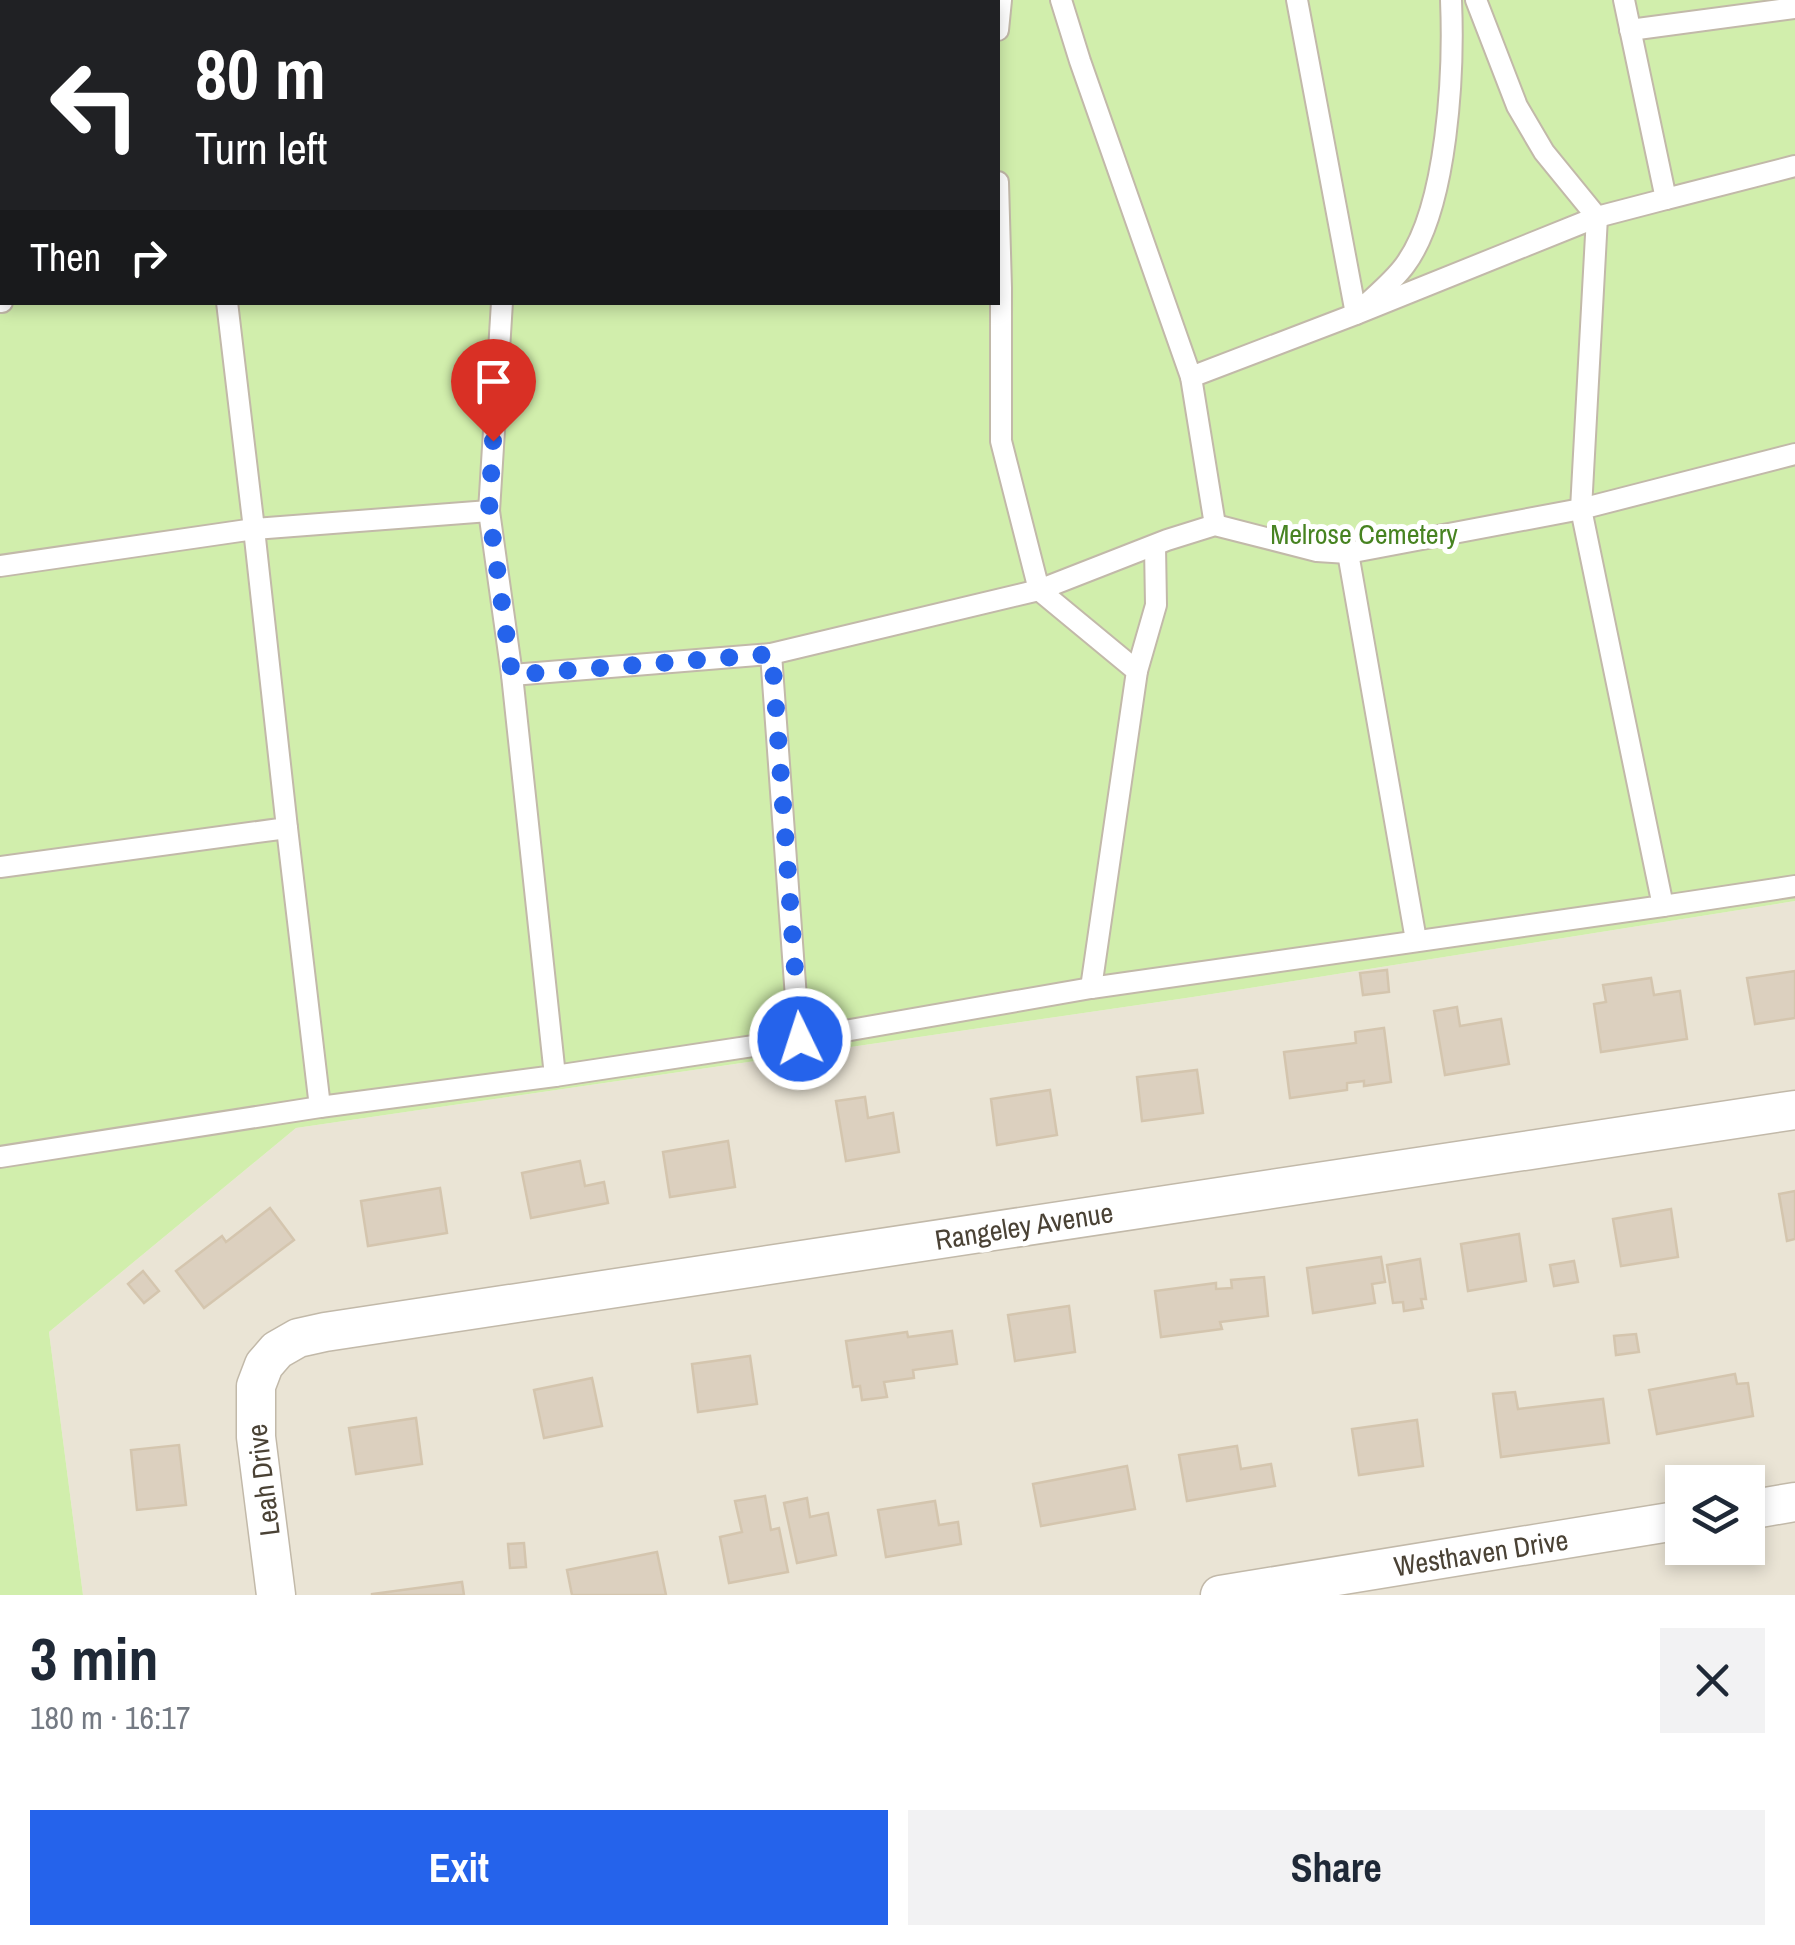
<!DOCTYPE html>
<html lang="en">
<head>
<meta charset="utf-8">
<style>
	:root { --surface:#fff; --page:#f2f2f3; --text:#1f2937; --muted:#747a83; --accent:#2563eb }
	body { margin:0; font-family:"Archivo Narrow",sans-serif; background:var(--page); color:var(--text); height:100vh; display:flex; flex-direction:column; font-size:38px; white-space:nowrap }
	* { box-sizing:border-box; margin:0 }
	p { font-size:32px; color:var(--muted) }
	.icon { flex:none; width:55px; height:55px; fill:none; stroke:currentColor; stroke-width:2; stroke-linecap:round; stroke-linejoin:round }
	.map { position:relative; height:1595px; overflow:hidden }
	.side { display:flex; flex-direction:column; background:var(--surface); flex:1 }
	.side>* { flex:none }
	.hud { position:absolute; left:0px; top:0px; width:1000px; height:305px; box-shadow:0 5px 15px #0003; background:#202124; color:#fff; overflow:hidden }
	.tools { position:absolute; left:1665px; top:1465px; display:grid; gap:20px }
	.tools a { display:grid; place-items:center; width:100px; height:100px; border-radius:0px; background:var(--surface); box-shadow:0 5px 15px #0003; font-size:50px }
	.pin { position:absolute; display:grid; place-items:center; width:85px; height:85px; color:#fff; margin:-102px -42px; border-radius:50% 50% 50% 0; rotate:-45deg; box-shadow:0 0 10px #0007 }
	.pin .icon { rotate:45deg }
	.me { position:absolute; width:110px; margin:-55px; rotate:356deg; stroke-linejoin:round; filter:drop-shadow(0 0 8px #0008) }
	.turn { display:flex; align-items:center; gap:35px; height:210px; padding:0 30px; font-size:45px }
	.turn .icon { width:130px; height:130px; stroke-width:2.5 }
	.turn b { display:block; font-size:70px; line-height:85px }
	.then { display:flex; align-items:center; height:95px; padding:0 30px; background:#0003; gap:20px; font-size:38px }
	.round { display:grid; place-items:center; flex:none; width:105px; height:105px; border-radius:0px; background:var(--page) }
	.summary { display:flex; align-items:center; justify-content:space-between; height:170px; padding:0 30px }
	h1 { font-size:60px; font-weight:800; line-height:75px }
	.cta { display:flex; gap:20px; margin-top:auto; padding:20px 30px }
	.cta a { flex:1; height:115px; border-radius:0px; background:var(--accent); color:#fff; font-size:40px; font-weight:800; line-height:115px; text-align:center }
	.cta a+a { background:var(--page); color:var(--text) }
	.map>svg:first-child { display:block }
	.residential { fill:#eae4d5; fill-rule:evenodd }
	.green { fill:#d1eeac; fill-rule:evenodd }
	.building { fill:#dcd0bf; stroke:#d4c5ae; stroke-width:2.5 }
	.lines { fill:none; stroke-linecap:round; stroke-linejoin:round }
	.service-casing { stroke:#c2b9a9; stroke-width:24 }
	.minor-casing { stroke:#c2b9a9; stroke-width:41 }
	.service { stroke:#fff; stroke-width:20 }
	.minor { stroke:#fff; stroke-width:38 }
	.route { stroke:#2563eb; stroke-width:18; stroke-dasharray:0 32.4 }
	.labels { text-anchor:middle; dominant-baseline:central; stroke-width:10; stroke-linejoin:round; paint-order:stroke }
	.park-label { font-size:28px; fill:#478321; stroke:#fff }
	.street-label { font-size:28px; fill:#4a4235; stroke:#fff }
</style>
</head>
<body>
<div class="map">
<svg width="1795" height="1595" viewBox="0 0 1795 1595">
	<rect width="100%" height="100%" fill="#f6f1e8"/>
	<!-- residential -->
	<path class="residential" d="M1795,901V1595H83L49,1332L296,1128L1193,997ZM1682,1482H1748V1548H1682Z"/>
	<!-- green -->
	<path class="green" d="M0,0H1795V901L1193,997L296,1128L49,1332L83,1595H0ZM2,2H998V302H2Z"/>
	<!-- building -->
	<g class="building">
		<polygon points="1387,970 1389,992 1363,995 1360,973"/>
		<polygon points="1795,971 1795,1018 1755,1024 1747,978"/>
		<polygon points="1651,978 1654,995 1680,991 1687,1039 1601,1052 1594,1004 1606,1002 1603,985"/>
		<polygon points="1457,1007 1460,1026 1501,1019 1509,1064 1445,1075 1434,1011"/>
		<polygon points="1384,1028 1391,1082 1364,1086 1364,1081 1347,1083 1347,1090 1290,1098 1284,1052 1356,1043 1355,1032"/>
		<polygon points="1197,1070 1203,1113 1142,1121 1137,1077"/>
		<polygon points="1050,1090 1057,1135 997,1145 991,1099"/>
		<polygon points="865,1097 868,1118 893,1113 899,1152 846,1161 836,1101"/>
		<polygon points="728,1141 735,1187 670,1197 663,1152"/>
		<polygon points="580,1161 585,1186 604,1182 608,1203 531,1218 522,1173"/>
		<polygon points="440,1188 447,1233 368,1246 361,1201"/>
		<polygon points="1795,1191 1795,1239 1787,1241 1779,1194"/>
		<polygon points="270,1208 294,1240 204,1308 176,1271 222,1236 226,1242"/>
		<polygon points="1671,1209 1678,1257 1621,1266 1613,1219"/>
		<polygon points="1519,1234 1526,1281 1468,1291 1461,1244"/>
		<polygon points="1381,1257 1385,1282 1372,1284 1375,1303 1313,1313 1307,1268"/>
		<polygon points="1420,1259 1426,1299 1421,1299 1423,1308 1404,1311 1403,1302 1393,1303 1387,1265"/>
		<polygon points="1574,1261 1578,1282 1554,1286 1550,1265"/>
		<polygon points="143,1271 159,1291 144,1303 128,1284"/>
		<polygon points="1264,1277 1268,1316 1220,1322 1222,1329 1161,1337 1155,1291 1216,1283 1216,1289 1232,1288 1231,1280"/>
		<polygon points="1069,1306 1075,1352 1015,1361 1008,1315"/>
		<polygon points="952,1331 957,1364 913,1370 914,1378 884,1382 887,1397 862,1400 860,1386 853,1387 846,1341 907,1332 908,1337"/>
		<polygon points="1636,1334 1639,1352 1616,1355 1614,1336"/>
		<polygon points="750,1356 757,1404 698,1412 692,1364"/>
		<polygon points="1735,1374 1737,1384 1748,1383 1753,1416 1657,1434 1649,1390"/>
		<polygon points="592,1378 602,1426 544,1438 534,1390"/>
		<polygon points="1515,1392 1518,1409 1603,1399 1609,1443 1501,1457 1493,1394"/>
		<polygon points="416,1418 422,1464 356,1474 349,1428"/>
		<polygon points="1417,1420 1423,1466 1359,1475 1352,1429"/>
		<polygon points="179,1445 186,1505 137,1510 131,1450"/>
		<polygon points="1237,1446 1241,1469 1271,1464 1275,1486 1187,1501 1179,1455"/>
		<polygon points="1127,1466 1135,1509 1041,1526 1033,1484"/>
		<polygon points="765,1496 771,1530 779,1528 788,1572 729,1583 720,1537 742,1532 735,1501"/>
		<polygon points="807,1498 810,1517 828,1513 836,1555 797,1563 784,1503"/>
		<polygon points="935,1501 939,1525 958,1522 961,1544 886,1557 878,1510"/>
		<polygon points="524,1543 526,1567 510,1568 508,1544"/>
		<polygon points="657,1552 666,1595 572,1595 567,1570"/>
		<polygon points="462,1582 464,1595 372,1595 372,1594"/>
	</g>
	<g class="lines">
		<defs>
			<g id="service">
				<polyline points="99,0 99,2"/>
				<path d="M1297,0L1356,314C1372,298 1392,283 1405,265C1448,207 1454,71 1451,0"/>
				<polyline points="1476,0 1517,106 1544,152 1597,217 1666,199"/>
				<polyline points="1624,0 1666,199 1795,166"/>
				<polyline points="539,2 540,0"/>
				<polyline points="998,30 1001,0"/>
				<polyline points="1630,30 1795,8"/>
				<polyline points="0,38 2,38"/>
				<polyline points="998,182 1001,288 1001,441 1039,590 1167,540 1215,525 1317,551 1348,553 1581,509 1597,217 1356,314 1191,377 1080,61 1061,0"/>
				<polyline points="0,302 2,302"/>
				<polyline points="227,302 254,529 489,511"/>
				<polyline points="502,302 489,511 512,675 771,654 799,1039 1091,988 1663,906 1581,509 1795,454"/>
				<polyline points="1191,377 1215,525"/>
				<polyline points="1348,553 1416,940"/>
				<polyline points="0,566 254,529 287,828 0,867"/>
				<polyline points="771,654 1039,590 1137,671 1091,988"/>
				<polyline points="1137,671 1156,605 1155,546"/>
				<polyline points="287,828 320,1107"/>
				<polyline points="1663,906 1795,886"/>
				<polyline points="555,1076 799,1039"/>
				<polyline points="0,1157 320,1107 555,1076 512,675"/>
			</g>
			<g id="minor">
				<polyline points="1748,1510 1795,1502"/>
				<polyline points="276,1595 256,1437 256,1386 264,1365 277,1350 298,1338 325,1332 1795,1110"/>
				<polyline points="1220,1595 1682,1520"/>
			</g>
		</defs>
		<!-- service casing -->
		<use href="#service" class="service-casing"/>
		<!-- minor casing -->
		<use href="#minor" class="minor-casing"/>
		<!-- service -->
		<use href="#service" class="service"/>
		<!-- minor -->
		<use href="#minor" class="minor"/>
	</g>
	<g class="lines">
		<!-- route -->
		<polyline class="route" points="493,441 489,511 512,675 772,654 800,1039"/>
	</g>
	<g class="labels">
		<!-- park labels -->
		<g class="park-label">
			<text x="1364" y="534">Melrose Cemetery</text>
		</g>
		<!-- street labels -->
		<g class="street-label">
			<text transform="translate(1024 1226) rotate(-9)">Rangeley Avenue</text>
			<text transform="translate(263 1480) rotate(-97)">Leah Drive</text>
			<text transform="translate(1481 1553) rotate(-9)">Westhaven Drive</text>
		</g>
	</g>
</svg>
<div class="tools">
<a><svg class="icon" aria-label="layers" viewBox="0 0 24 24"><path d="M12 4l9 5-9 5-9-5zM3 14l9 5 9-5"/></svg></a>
</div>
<div class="pin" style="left:493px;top:441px;background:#d93025"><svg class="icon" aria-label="arrive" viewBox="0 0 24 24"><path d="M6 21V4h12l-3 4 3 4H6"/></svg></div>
<svg class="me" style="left:800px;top:1039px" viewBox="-20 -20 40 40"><circle r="17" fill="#2563eb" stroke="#fff" stroke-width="3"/><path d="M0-11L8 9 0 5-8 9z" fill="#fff"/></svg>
<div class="hud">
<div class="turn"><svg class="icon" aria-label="left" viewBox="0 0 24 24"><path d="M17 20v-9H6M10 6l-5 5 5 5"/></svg><div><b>80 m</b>Turn left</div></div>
<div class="then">Then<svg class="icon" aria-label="right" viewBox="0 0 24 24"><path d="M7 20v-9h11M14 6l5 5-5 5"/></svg></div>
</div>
</div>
<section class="side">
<div class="summary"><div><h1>3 min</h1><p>180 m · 16:17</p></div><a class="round"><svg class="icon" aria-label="close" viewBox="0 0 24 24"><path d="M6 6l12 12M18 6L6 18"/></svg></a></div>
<div class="cta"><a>Exit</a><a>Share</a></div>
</section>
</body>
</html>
